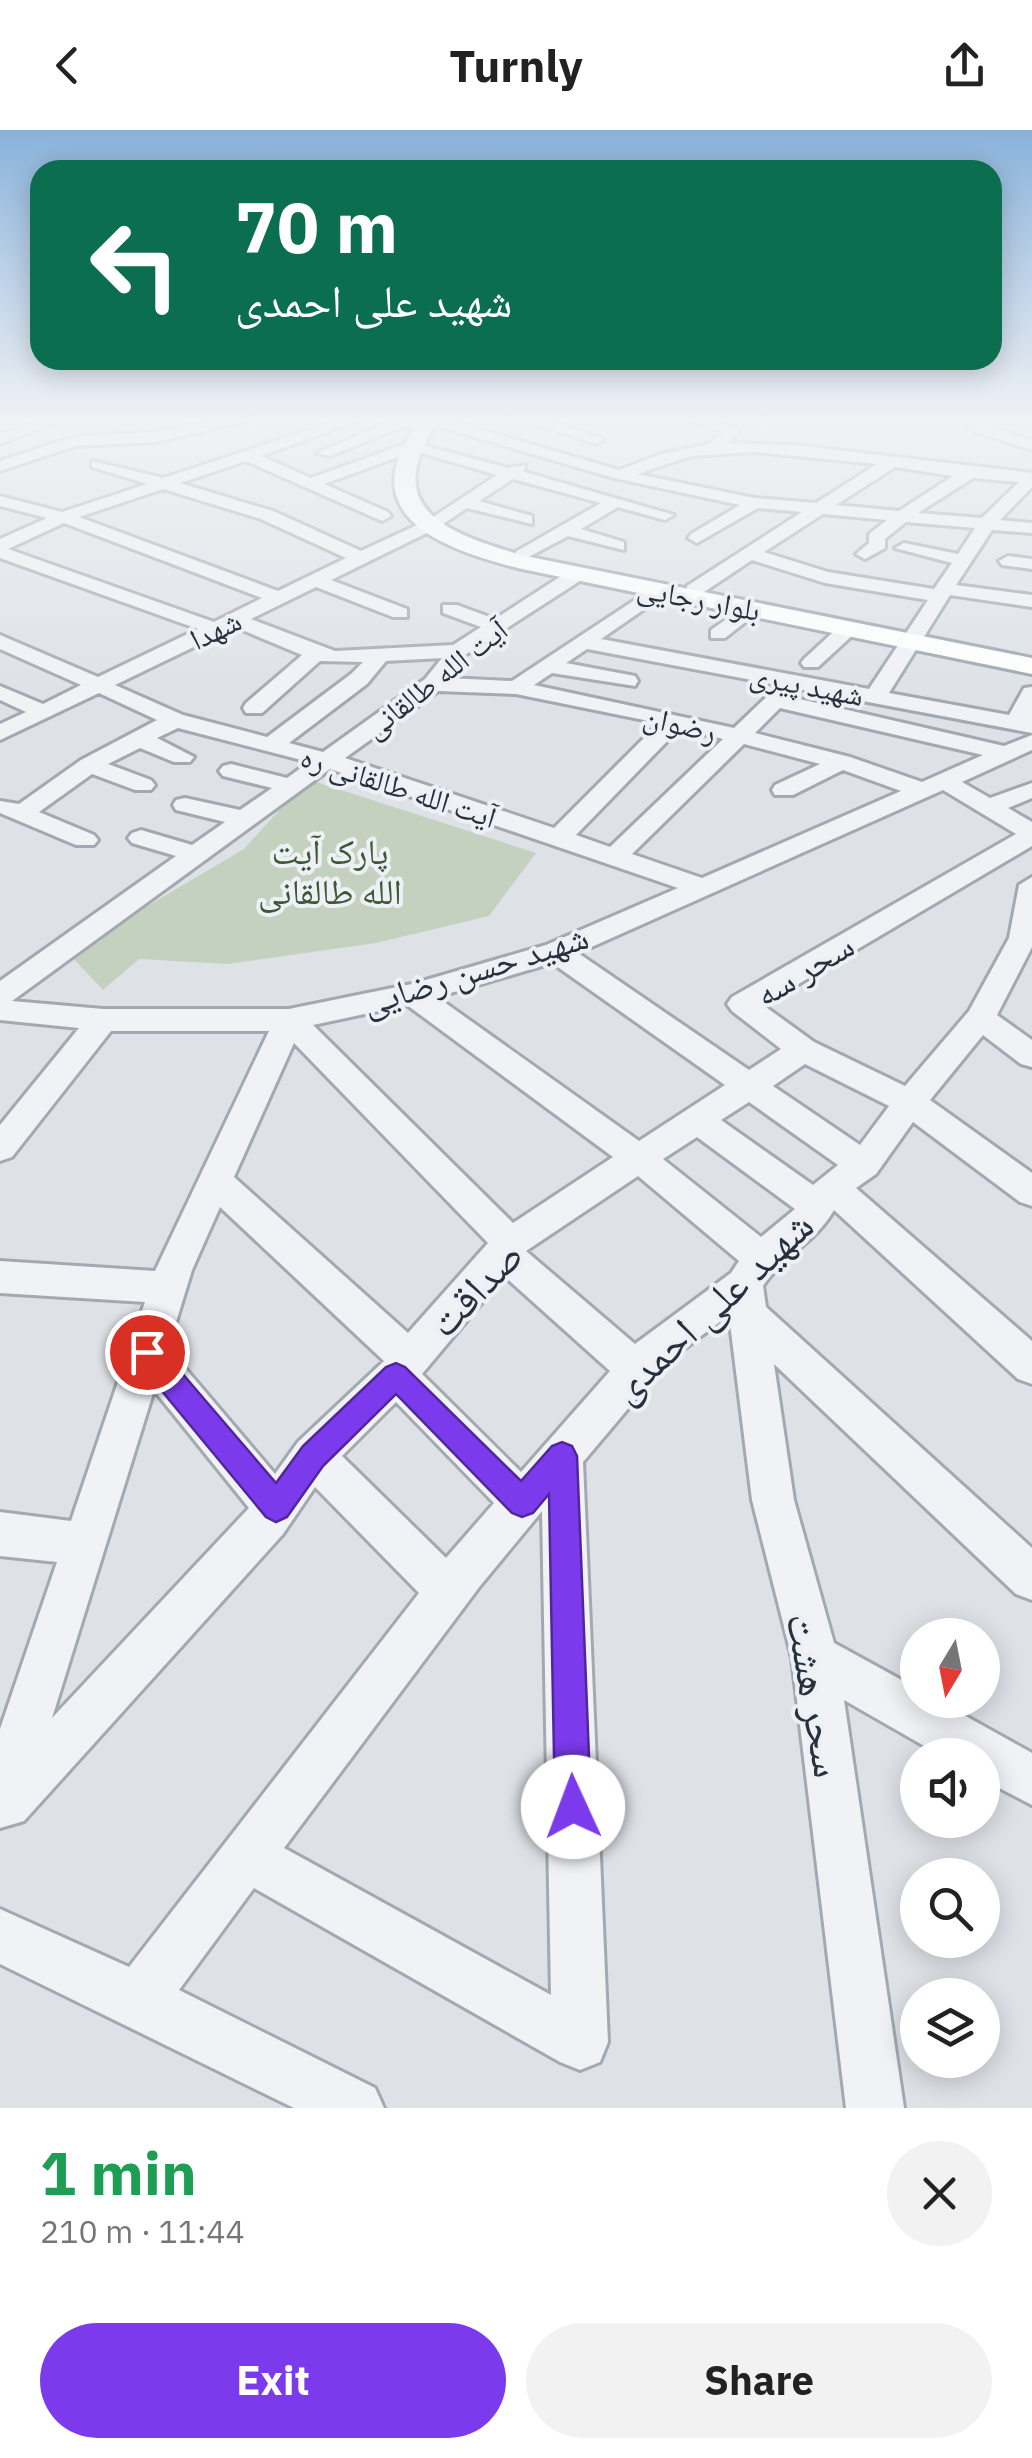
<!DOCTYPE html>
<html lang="en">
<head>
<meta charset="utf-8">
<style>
	:root { --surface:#fff; --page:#f2f2f2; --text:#222; --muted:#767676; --accent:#7c3aed }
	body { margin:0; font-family:"IBM Plex Sans","Noto Naskh Arabic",sans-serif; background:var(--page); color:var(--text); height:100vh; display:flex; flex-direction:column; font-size:38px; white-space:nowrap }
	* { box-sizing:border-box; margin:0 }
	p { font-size:32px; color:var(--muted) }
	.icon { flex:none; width:55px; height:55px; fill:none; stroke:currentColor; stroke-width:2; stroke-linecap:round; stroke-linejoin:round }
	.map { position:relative; height:1978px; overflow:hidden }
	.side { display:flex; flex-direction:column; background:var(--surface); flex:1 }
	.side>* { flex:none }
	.guide { position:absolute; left:30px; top:30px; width:972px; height:210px; border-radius:30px; box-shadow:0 5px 25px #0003; background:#0b6e4f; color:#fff; overflow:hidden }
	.needle { width:65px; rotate:190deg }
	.buttons { position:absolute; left:900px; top:1488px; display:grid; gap:20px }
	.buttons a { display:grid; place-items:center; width:100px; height:100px; border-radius:50%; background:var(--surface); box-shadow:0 5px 25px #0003; font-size:50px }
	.pin { position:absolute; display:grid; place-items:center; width:85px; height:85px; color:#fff; margin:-42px; border:5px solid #fff; border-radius:50%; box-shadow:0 2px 10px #0007 }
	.me { position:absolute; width:110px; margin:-55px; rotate:358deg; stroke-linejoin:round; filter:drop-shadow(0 0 8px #0008) }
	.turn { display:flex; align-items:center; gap:35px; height:210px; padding:0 40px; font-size:45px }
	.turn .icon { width:130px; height:130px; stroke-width:2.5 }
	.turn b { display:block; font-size:70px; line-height:85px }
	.round { display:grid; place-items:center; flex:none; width:105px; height:105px; border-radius:52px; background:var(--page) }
	.overview { display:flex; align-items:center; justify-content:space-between; height:170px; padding:0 40px }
	h1 { font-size:60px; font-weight:700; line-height:75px; color:#1e9e55 }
	.button { display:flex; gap:20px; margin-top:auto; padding:20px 40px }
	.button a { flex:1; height:115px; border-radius:60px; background:var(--accent); color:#fff; font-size:40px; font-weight:700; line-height:115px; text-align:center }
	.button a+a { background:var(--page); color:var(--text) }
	header { display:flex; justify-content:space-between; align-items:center; height:130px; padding:0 40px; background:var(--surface); font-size:45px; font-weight:700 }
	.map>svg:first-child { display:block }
	.green { fill:#c4d1bf }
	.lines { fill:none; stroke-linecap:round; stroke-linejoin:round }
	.minor-casing { stroke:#a4a9b1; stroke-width:6 }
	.major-casing { stroke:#9ea6b2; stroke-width:6 }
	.minor { fill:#f0f2f5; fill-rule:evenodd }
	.major { fill:#fff; fill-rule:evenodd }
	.route { fill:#7c3aed; stroke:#51269a; stroke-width:2.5 }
	.labels { text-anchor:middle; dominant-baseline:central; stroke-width:8; stroke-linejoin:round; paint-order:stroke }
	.far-street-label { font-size:30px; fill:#28303d; stroke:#edf0f5 }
	.park-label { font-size:35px; fill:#3d5835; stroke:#edf0f5 }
	.street-label { font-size:35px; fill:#28303d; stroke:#edf0f5 }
	.near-street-label { font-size:42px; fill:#28303d; stroke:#edf0f5 }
</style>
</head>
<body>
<header><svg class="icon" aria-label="back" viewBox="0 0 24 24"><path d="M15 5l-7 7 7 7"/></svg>Turnly<svg class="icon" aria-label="share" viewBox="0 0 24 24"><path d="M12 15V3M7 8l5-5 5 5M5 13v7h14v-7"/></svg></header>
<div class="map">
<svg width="1032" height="1978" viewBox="0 0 1032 1978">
	<rect width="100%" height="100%" fill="#dee2e7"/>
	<!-- green -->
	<polygon class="green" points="307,649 536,723 489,786 376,813 227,834 139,829 103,860 68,823 244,719"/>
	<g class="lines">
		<defs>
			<g id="minor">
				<polygon points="38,291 58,291 0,314 0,304"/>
				<polygon points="218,291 247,291 156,312 75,316 0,341 0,331 73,307 156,302"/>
				<path d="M337,291H358L261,326L311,348L411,312L508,338L525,335L524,342L674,385L665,390L618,377L581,399L624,412V420L568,406L523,430L514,425L517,421L601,373L513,349L479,371L532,386V394L467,378L437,398L331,450L407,479V487H393L316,457L251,489L335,521L453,515L481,497L443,483V475H457L495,489L572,439H586V447L465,525L448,548L512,551L659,454L668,460L666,464L601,509L869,559L928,470L825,453L752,430L701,464H687V456L802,382L758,378L697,413L688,408L691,404L740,375L614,348L434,295L433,291H451L619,340L662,324L709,314L723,302L693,291H716L740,300L728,313L794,315L1032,343V357L1000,390L1032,393V403L992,400L956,455L1032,465V477L950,465L889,563L1009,585L1024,558L1032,557V603L799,559L791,567L1004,616L1032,605V620L962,652L990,668L1032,653V668L1008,678L1032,692V716L763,875L814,912L905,956L969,881L1009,808L1019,755L1032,747V817L997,885L1032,910V937L1021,934L983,905L930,970L1032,1043V1076L1020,1072L913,992L876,1044L856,1058L1032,1211V1254L1018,1249L834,1080C816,1112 782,1126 763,1156L766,1177L1032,1418V1470L1016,1464L774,1234L794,1370L834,1513L918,1559V1570H937L1032,1623V1675L982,1649V1625H940L844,1570L904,1978H846L792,1528L752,1370L729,1185L669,1230L583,1332L608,1912L600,1932L580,1940L560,1932L254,1758L179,1860L375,1958L384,1978H294L0,1834V1779L129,1837L419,1463L315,1357L283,1404L24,1691L0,1698V1599L57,1432L0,1426V1382L71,1391L145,1172L0,1163V1131L155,1141L269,901H111L12,1027L0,1031V995L79,898L0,890V851L176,726L132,713L128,708L132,703L141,700L192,715L225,692L176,680L173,675L176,670L185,668L240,680L272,658L223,646L219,641L223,636L231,634L287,648L309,632L178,598L157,608L194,627L190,632H174L140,618L108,634L151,650L155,655L151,660H135L92,644L39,682L94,705L98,710L94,715H76L0,683V671L19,674L81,630L157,590L99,563L0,610V594L26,582L0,570V556L43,574L81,555L0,519V505L98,547L198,499L0,428V409L47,388L0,376V366L62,382L147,354L92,337V331L163,348ZM415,321L497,345L430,389L361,421L273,381L180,353L246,331L382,391L391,386L388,382L324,354ZM755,322L877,334L816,373L755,368L637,344L692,326ZM895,337L953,346L899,381L836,375ZM973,348L1019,352L982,388L918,383ZM163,359L261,389L346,428L278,461L79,387ZM823,384L887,390L869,404V413L856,424L865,429L885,418V409L906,392L975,398L958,424L904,413L895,418L952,433L934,459L828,442L764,422ZM64,393L262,468L214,492L8,419ZM235,497L302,525L246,573L243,578L246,583H262L320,531L363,532L351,544L267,607L183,585L115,555ZM587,519L779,555L734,598L534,555L552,543L635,556L638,551L635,546L566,533ZM442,528L425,549L323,622L289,613L367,554L386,531ZM438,561L516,564L659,593L554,698L345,628ZM780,578L983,625L922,652L850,627L755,603ZM680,598L723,609L610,717L576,705ZM744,614L820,634L775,655L772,660L775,665H793L843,640L901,661L702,748L632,724ZM330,639L678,758L546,815L412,854L289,879H103L12,871ZM943,660L1016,704L732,867L727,874L732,881L781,919L749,940L578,823ZM552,833L725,955L639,1011L437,867ZM407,875L613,1027L513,1093L313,895ZM294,913L488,1113L408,1203L234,1047ZM805,934L889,976L860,1015L773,956ZM749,972L838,1035L813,1055L721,990ZM697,1007L795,1079L761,1107L663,1029ZM638,1046L739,1131L731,1143L635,1214L526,1121ZM220,1077L384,1231L298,1312L275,1344L168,1218L192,1140ZM504,1146L610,1241L521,1342L422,1244ZM154,1260L249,1378L52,1588ZM396,1272L494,1373L446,1428L342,1326ZM542,1381L551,1865L284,1718L480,1456Z"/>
				<polygon points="391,291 413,291 431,298 424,302 402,297 330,326 317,323"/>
				<polygon points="527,291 549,291 604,309 596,314"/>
				<polygon points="975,291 991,291 987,296 1032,310 1032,320 971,300 969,297"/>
				<polygon points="1008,426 1032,429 1032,439 1002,435 999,431"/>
				<polygon points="751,472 758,474 758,482 725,508 711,508 711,500"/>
				<polygon points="849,492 859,498 856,502 818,537 804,537 801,533 804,529 842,494"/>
			</g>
			<path id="major" d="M419,291H439C377,379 449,404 525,426L1032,528V544L522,439C442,419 349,386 419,291Z"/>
		</defs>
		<!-- minor casing -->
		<use href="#minor" class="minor-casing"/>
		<!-- major casing -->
		<use href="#major" class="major-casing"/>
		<!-- minor -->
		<use href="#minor" class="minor"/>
		<!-- major -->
		<use href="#major" class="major"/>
	</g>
	<!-- sky -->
	<linearGradient id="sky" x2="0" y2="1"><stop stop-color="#89b2da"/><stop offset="0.51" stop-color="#f0f2f4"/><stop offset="1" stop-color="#f0f2f4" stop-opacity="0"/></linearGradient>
	<rect width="1032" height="568" fill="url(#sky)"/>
	<!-- route -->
	<polygon class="route" points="147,1210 157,1214 276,1353 303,1316 386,1237 396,1233 405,1237 521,1351 552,1316 562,1312 572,1316 577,1326 591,1677 585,1690 573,1695 561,1690 555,1677 549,1364 533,1383 522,1387 512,1383 396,1264 323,1336 287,1387 276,1392 266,1387 137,1231 134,1222 137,1214"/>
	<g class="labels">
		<!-- far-street labels -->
		<g class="far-street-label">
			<text transform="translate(699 468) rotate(11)">بلوار رجایی</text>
			<text transform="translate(215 499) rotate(-26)">شهدا</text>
			<text transform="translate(435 548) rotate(-38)">آیت الله طالقانی</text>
			<text transform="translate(807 554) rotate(11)">شهید پیری</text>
			<text transform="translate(680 593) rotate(13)">رضوان</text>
			<text transform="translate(399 656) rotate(18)">آیت الله طالقانی ره</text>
		</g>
		<!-- park labels -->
		<g class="park-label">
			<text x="330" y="721">پارک آیت<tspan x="330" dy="40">الله طالقانی</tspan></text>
		</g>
		<!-- street labels -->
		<g class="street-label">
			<text transform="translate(475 839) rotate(-17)">شهید حسن رضایی</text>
			<text transform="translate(804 839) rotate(-31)">سحر سه</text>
		</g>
		<!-- near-street labels -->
		<g class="near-street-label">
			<text transform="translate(475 1158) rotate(-46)">صداقت</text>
			<text transform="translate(711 1176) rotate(-43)">شهید علی احمدی</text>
			<text transform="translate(816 1565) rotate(80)">سحر هشت</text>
		</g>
	</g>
</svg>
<div class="buttons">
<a><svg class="needle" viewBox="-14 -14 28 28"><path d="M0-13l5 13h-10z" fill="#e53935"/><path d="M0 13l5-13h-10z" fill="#767676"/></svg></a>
<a><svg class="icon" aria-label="sound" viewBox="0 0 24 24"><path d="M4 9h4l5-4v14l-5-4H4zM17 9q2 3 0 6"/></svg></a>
<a><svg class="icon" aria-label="search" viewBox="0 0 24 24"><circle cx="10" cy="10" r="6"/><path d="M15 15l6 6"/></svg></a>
<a><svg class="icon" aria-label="layers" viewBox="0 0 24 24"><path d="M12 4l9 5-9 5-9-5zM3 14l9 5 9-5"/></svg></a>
</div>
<div class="pin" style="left:147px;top:1222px;background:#d93025"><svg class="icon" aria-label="arrive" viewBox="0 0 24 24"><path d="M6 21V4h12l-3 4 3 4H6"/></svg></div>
<svg class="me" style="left:573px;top:1677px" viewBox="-20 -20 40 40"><circle r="19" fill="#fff"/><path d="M0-13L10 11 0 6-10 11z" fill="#7c3aed"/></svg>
<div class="guide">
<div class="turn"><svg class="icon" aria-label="left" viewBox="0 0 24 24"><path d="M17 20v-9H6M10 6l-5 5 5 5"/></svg><div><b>70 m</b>شهید علی احمدی</div></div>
</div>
</div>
<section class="side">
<div class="overview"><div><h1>1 min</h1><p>210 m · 11:44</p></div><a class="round"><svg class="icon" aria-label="close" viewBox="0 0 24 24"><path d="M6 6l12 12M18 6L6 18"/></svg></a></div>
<div class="button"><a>Exit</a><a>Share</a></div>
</section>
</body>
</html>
